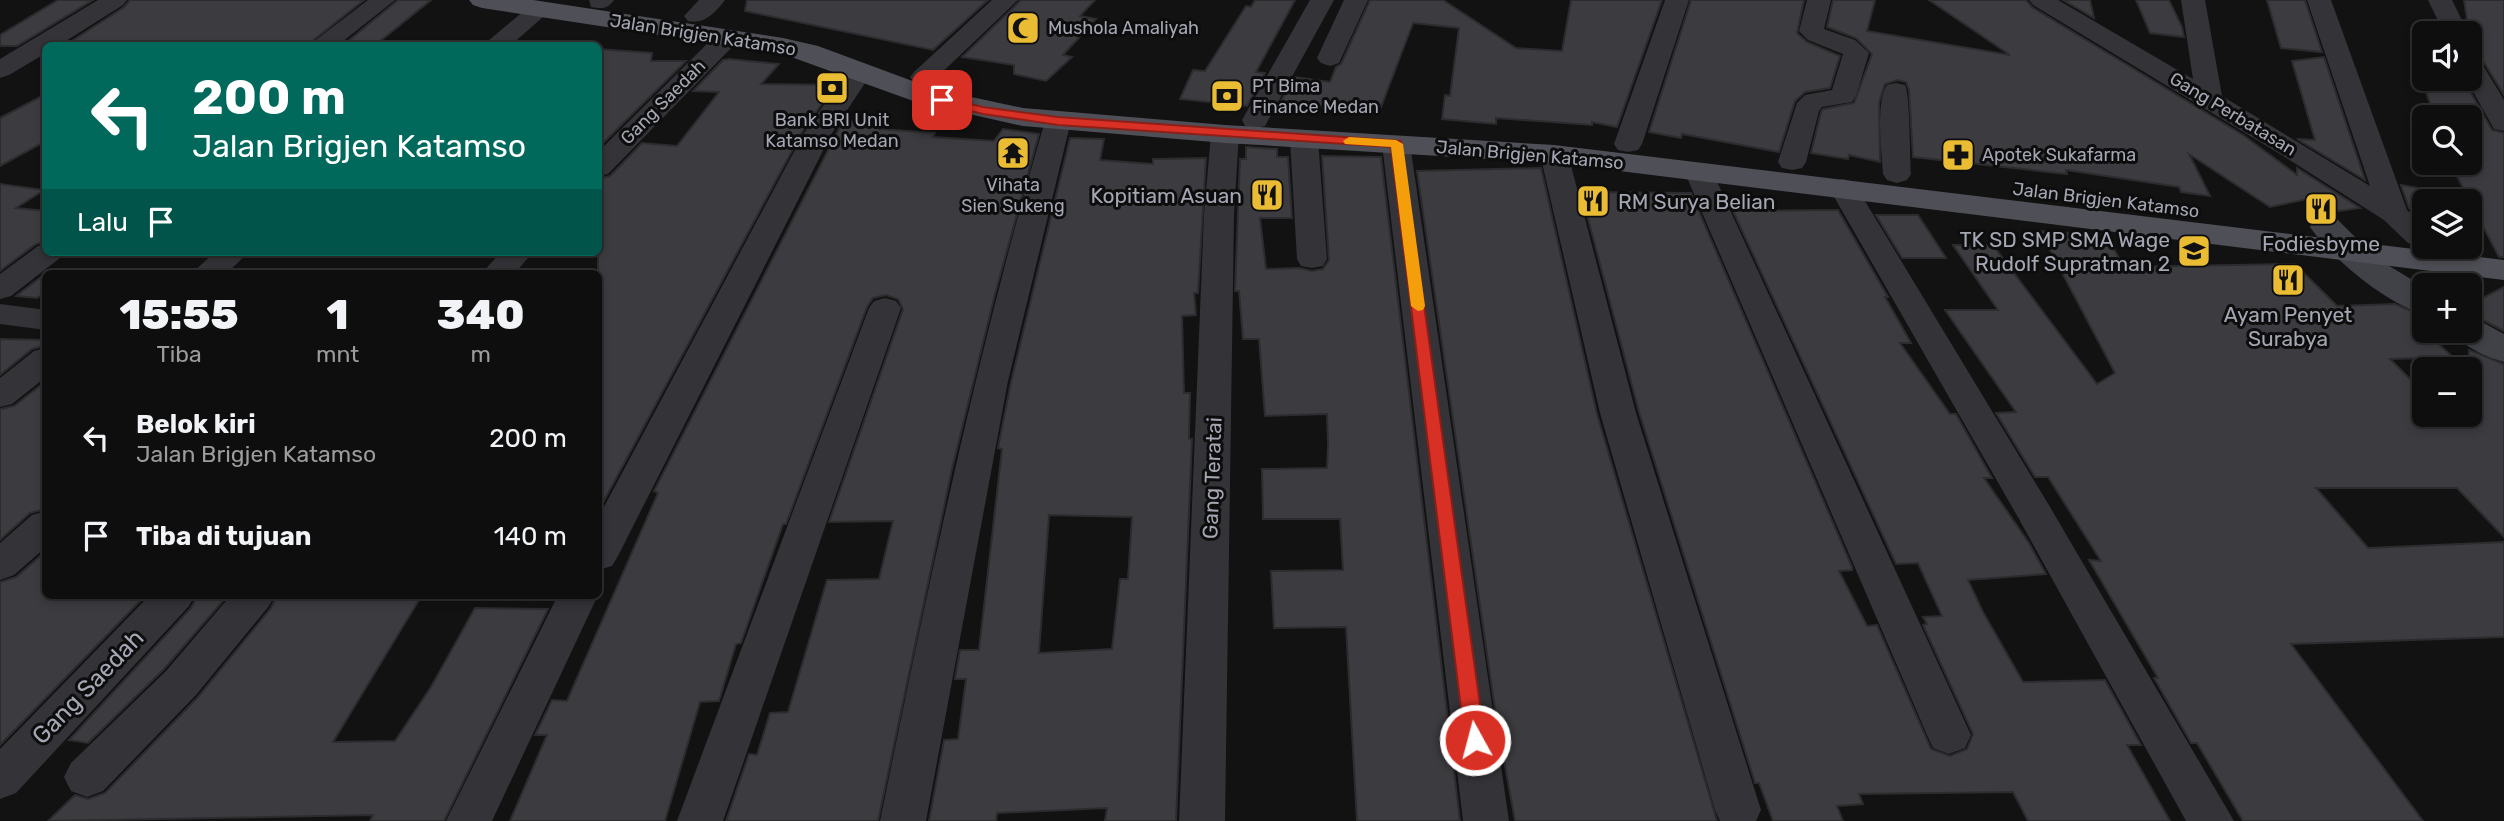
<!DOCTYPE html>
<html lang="id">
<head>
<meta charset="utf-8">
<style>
	:root { --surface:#0e0e0e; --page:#171717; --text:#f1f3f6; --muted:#9b9c9e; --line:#2e2e2e }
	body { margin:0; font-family:Rubik,sans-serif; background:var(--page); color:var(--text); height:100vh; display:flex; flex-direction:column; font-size:26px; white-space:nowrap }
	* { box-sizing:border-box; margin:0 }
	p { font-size:23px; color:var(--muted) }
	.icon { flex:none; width:38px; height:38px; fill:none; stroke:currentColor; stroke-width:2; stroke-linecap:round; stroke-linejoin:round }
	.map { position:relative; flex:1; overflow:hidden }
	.drawer { position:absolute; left:42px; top:270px; width:560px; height:329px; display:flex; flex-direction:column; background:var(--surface); border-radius:10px; box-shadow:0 4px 10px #0003,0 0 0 2px var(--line) }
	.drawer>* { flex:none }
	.banner { position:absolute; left:42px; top:42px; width:560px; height:214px; border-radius:10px; box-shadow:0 4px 10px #0003,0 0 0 2px var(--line); background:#00695c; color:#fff; overflow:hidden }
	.fabs { position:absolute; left:2412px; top:21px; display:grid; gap:14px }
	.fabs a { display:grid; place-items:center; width:70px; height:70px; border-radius:10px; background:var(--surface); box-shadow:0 4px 10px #0003,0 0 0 2px var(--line); font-size:35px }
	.pin { position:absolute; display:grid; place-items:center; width:60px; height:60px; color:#fff; margin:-30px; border-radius:14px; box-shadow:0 4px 10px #0006 }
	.me { position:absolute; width:77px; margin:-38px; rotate:353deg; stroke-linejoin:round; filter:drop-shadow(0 0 5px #0008) }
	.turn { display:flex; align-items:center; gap:24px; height:147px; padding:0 35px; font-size:32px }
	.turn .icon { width:91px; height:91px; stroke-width:2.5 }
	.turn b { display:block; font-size:49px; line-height:60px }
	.then { display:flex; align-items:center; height:66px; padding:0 35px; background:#0003; gap:14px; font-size:26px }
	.eta { display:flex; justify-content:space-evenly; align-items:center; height:119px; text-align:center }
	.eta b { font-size:42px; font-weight:800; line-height:49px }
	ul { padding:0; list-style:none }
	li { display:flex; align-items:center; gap:21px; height:98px; padding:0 35px }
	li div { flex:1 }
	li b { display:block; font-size:26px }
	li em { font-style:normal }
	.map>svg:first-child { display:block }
	.building { fill:#3c3c40; stroke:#2c2c2f; stroke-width:2; fill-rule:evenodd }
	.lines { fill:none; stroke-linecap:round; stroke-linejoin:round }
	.street { fill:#333338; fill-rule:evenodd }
	.secondary { fill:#414248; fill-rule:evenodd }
	.primary { fill:#4f5057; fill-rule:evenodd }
	.route { fill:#d93025; stroke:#8d1f18; stroke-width:2 }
	.slow { fill:#f59e0b }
	.labels { text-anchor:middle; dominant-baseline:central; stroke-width:6; stroke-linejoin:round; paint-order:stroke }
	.far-poi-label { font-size:18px; fill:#a4a7b3; stroke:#0d0d0e; text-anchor:start }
	.far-street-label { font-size:18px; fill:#a4a7b3; stroke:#0d0d0e }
	.poi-label { font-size:21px; fill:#a4a7b3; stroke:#0d0d0e; text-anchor:end }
	.street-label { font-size:21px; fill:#a4a7b3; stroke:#0d0d0e }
	.near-street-label { font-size:24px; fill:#a4a7b3; stroke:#0d0d0e }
</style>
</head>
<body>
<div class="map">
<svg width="2504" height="821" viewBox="0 0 2504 821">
	<rect width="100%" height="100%" fill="#121213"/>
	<!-- building -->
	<g class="building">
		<polygon points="58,0 93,0 17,46 0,46 0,35"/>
		<polygon points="130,0 364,0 306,46 64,46 124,7"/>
		<polygon points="398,0 431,0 374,46 342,46"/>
		<polygon points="747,0 988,0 933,50 745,11"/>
		<polygon points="1021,0 1095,0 1080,16 1096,19 1063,55 1072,57 1046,81 1014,74 1014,65 962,57"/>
		<polygon points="1255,0 1295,0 1256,72 1265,73 1247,106 1180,99 1193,70 1205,71 1246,6 1251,7"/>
		<polygon points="1370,0 1443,0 1516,48 1562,51 1571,0 1662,0 1617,127 1592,122 1592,125 1496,118 1496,124 1442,119 1445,95 1450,96 1459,28 1413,23 1381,107 1377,107 1375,114 1281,101 1295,77 1330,82 1336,67 1341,64"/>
		<polygon points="1691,0 1804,0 1797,33 1807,42 1840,56 1830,88 1805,92 1795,101 1779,152 1682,134 1681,138 1649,132"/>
		<polygon points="1833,0 1875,0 1867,31 2010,55 1929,0 2026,0 2032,7 2243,135 2297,175 2297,168 2360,208 2339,211 2317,197 2270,207 2189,154 2210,196 2181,192 2179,187 2066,170 2067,174 1913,157 1909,90 1906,82 1897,80 1885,84 1879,103 1880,162 1849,155 1848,159 1811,153 1821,112 1823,109 1854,103 1872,54 1856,38 1827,27"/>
		<polygon points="2063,0 2090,0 2094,18"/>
		<polygon points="2136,0 2169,0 2182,27 2184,37 2150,33"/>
		<polygon points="2267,0 2305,0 2322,52 2281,48"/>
		<polygon points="2464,0 2504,0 2504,95 2480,56 2472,52"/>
		<polygon points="598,49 652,53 651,61 686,61 598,148"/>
		<polygon points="2324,57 2365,180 2297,139 2315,140 2292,61"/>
		<polygon points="729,59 779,64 761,84 835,85 802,132 598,512 598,179 610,176 642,143 677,146 719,92 693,91 723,60"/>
		<polygon points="2421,79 2463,79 2492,130 2504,133 2504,257 2499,257 2450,163 2469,163 2469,117 2435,117"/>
		<polygon points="46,94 46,141 0,166 0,118"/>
		<polygon points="843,121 882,122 879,129 935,133 933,137 994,141 1003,129 1039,134 995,294 952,469 878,821 726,821 749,754 757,755 770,713 788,712 827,580 879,579 893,521 829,522 903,309 898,299 886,295 873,298 867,307 786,524 783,524 741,643 736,644 719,701 700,702 665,821 510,821 547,735 535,735 552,700 567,701 658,493 654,491"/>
		<path d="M1070,138L1104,139L1100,160L1153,164V159L1206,158L1198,293H1194L1196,315L1182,316L1184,393H1190L1189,439H1192L1176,821H1105L1107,808L997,813L996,821H929L944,740L958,739L966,679H955L960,650H979L1002,449L998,448L1011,382ZM1049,515L1132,517L1128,579H1120L1112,649L1039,653Z"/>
		<polygon points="1246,147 1277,149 1277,157 1288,157 1292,218 1260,218 1266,269 1299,268 1312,271 1323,269 1329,260 1322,156 1381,157 1460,821 1357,821 1346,627 1274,628 1271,571 1343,570 1340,519 1263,519 1262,469 1327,468 1328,444 1327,414 1265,416 1259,339 1243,339 1239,291 1235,291 1240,159 1246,159"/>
		<polygon points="1541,168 1597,414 1717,821 1515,821 1496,716 1417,171"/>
		<polygon points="0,184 44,190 16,208 46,211 46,241 36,244 0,271"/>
		<polygon points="2401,185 2435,191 2435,195 2424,197 2424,219 2409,208"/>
		<polygon points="1581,192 1691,193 1852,567 1852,570 1839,571 1867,626 1877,625 1931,749 1950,756 1967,749 1973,734 1923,625 1927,624 1923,617 1942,616 1918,563 1896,564 1733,211 1838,210 1888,297 1885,297 1911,343 1900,343 1950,414 1956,414 1992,478 1984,478 2029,543 2046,574 1968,580 1983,612 2023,682 2105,680 2141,745 2127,745 2170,821 2028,821 2013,792 1859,794 1863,804 1837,806 1843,821 1773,821 1759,783 1755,783 1639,412"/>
		<polygon points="1876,215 1918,215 1946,258 1902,258"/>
		<polygon points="2040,231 2106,235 2124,267 2295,264 2337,306 2395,304 2424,316 2424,331 2453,357 2390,359 2424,393 2424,415 2469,415 2469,350 2504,364 2504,537 2457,488 2316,488 2368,548 2504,542 2504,637 2291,644 2423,821 2243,821 2197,743 2191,743 2154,678 2158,678 2089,560 2101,561 2048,477 2035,477 1996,413 2016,412 1945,310 1998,310 1953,245 1993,245 2097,384 2115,373"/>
		<polygon points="46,273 46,292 37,298 16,296"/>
		<polygon points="2504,287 2504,331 2483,320 2469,317 2469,302 2475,302"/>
		<polygon points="0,339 46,340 46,345 32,349 0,375"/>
		<polygon points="46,381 46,509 30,513 0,540 0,409 14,406"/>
		<polygon points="46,551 46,595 146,595 0,745 0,582 16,577"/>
		<polygon points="198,595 228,595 164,669 88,743 69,740 191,608"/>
		<polygon points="277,595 422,595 333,742 395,741 431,687 475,608 548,609 444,821 370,821 373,815 48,821 75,795 88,799 105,793 198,697 271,608"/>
	</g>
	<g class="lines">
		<!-- street -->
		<g class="street">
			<polygon points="98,0 127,0 123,5 58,46 46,46 46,53 9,75 0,78 0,59"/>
			<polygon points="368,0 395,0 337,46 308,46"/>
			<path d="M589,0H614C608,9 601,9 591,7Z"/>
			<path d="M699,0H725C715,13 704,25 688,21L684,16Z"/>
			<polygon points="992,0 1018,0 932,82 923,85 914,82 910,77 914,72"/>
			<polygon points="1310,0 1334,0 1265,126 1255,128 1245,126 1242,120"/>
			<polygon points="1344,0 1368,0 1339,63 1330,66 1321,63 1317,58"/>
			<polygon points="1665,0 1689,0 1642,144 1638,150 1628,152 1618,150 1614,144"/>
			<polygon points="1807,0 1831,0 1824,29 1855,40 1869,53 1856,96 1852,102 1822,107 1819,111 1806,162 1802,168 1792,170 1782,168 1778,162 1797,103 1805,95 1832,90 1843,54 1808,40 1799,31"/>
			<polygon points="2029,0 2058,0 2193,79 2181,0 2205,0 2222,96 2370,186 2307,0 2331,0 2407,210 2424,225 2424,245 2408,243 2384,220 2280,154 2033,5"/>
			<polygon points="2428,0 2452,0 2468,33 2444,33"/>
			<polygon points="539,3 547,5 551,10 510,46 482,46 531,5"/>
			<polygon points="728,30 737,32 740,37 737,42 608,174 598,176 598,152 719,32"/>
			<polygon points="2469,54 2478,57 2504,100 2504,131 2494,129 2466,79 2469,79"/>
			<polygon points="860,63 869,66 873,71 832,133 618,556 612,566 598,570 598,518 804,133 851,66"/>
			<path d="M1896,83L1905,85C1910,93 1910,159 1911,174L1907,180L1897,183L1887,180L1883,174C1882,152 1875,103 1887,85Z"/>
			<path d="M1058,113L1068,115L1071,121L1008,381L926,821H880C928,586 977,352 1045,121L1048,115Z"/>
			<polygon points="1225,126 1235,128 1239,134 1234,214 1225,821 1179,821 1204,214 1211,134 1215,128"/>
			<polygon points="1304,131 1314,133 1318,139 1327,259 1323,266 1312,268 1301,266 1297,259 1290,139 1294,133"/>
			<polygon points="1396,136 1406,138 1410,144 1509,821 1463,821 1382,144 1386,138"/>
			<polygon points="1554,146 1564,148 1568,154 1636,413 1761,810 1756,821 1720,821 1715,810 1600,413 1540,154 1544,148"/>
			<polygon points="1699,164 1709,167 1713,173 1971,735 1965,748 1949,754 1933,748 1927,735 1685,173 1689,167"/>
			<polygon points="1843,179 1853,182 1857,188 2050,507 2234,821 2186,821 2019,519 1829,188 1833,182"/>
			<polygon points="46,244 46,252 64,252 60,258 11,296 0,299 0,274 38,246"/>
			<polygon points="215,252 249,252 227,273 192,273"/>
			<polygon points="501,252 533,252 515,273 482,273"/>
			<polygon points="885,298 896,301 901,308 723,821 677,821 869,308 874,301"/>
			<polygon points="0,304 46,310 46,330 0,324"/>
			<polygon points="46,348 46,377 12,404 0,407 0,378 34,351"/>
			<polygon points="46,511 46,547 14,575 0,580 0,543 32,515"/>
			<polygon points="150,595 195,595 189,606 16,793 0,799 0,749"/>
			<polygon points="231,595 275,595 269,606 196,695 103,791 87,797 71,791 64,777 71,763 166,671"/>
			<polygon points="558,595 598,595 492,821 446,821"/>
		</g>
		<!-- secondary -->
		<g class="secondary">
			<path d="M2326,217L2338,220L2376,258L2424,287V314C2388,305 2331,258 2310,227L2314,220Z"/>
			<path d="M2469,319L2482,322L2504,334V362C2486,357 2462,346 2451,331H2469Z"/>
		</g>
		<!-- primary -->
		<polygon class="primary" points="469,0 533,0 783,38 818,46 934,89 1023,108 1225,125 1554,145 2504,260 2504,280 1554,163 1225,143 1023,126 916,102 783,54 482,8 473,5"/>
	</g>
	<!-- route -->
	<polygon class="route" points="942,97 983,107 1058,117 1401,141 1485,740 1482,746 1475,748 1468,746 1465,740 1391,147 1058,125 983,114 937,103 936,100"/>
	<!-- slow -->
	<polygon class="slow" points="1349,137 1396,140 1403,144 1425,306 1423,310 1418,311 1411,306 1391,147 1345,144 1343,141"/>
	<!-- icons -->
	<defs>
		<symbol id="mosque-square" viewBox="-11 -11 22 22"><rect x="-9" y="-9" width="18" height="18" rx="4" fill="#e9bc33" stroke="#0d0d0e"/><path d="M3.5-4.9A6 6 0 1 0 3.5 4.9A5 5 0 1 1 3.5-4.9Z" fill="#111"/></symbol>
		<symbol id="bank-square" viewBox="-11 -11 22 22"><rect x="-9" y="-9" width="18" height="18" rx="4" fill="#e9bc33" stroke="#0d0d0e"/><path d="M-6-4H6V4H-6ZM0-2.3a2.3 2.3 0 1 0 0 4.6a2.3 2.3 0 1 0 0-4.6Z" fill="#111"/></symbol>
		<symbol id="temple-square" viewBox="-11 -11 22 22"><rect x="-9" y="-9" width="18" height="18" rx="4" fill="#e9bc33" stroke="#0d0d0e"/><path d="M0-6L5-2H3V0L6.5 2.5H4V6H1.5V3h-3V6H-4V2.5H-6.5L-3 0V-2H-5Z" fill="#111"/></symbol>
		<symbol id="pharmacy-square" viewBox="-11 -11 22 22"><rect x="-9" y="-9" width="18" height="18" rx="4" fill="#e9bc33" stroke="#0d0d0e"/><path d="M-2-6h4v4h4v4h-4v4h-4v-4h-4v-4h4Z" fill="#111"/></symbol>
		<symbol id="restaurant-square" viewBox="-11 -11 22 22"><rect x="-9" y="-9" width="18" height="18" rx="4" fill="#e9bc33" stroke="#0d0d0e"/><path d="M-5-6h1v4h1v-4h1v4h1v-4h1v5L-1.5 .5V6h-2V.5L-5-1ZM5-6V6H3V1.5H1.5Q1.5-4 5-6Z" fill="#111"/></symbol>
		<symbol id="school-square" viewBox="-11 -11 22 22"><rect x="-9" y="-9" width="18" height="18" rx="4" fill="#e9bc33" stroke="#0d0d0e"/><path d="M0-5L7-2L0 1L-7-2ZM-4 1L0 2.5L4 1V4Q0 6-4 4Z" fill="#111"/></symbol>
	</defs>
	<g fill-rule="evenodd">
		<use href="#mosque-square" x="1004" y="9" width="38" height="38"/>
		<use href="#bank-square" x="813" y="69" width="38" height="38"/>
		<use href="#bank-square" x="1208" y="77" width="38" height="38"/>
		<use href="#temple-square" x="994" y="134" width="38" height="38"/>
		<use href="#pharmacy-square" x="1939" y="136" width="38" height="38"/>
		<use href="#restaurant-square" x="1248" y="176" width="38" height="38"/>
		<use href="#restaurant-square" x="1574" y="182" width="38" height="38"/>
		<use href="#restaurant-square" x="2302" y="190" width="38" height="38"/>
		<use href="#school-square" x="2175" y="232" width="38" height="38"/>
		<use href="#restaurant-square" x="2269" y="261" width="38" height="38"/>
	</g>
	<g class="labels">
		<!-- far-poi labels -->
		<g class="far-poi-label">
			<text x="1048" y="28">Mushola Amaliyah</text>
			<text x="1252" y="86">PT Bima<tspan x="1252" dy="21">Finance Medan</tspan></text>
			<text x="832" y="120" text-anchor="middle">Bank BRI Unit<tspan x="832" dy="21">Katamso Medan</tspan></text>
			<text x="1982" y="155">Apotek Sukafarma</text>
			<text x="1013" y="185" text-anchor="middle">Vihata<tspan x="1013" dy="21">Sien Sukeng</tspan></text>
		</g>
		<!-- far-street labels -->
		<g class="far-street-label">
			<text transform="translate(703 35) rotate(9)">Jalan Brigjen Katamso</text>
			<text transform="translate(663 102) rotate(-45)">Gang Saedah</text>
			<text transform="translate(2233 114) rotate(31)">Gang Perbatasan</text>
			<text transform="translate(1530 155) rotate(5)">Jalan Brigjen Katamso</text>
			<text transform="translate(2106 200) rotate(7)">Jalan Brigjen Katamso</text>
		</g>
		<!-- poi labels -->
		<g class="poi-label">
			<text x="1242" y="195">Kopitiam Asuan</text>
			<text x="1618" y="201" text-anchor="start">RM Surya Belian</text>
			<text x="2170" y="239">TK SD SMP SMA Wage<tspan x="2170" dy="24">Rudolf Supratman 2</tspan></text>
			<text x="2321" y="243" text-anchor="middle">Fodiesbyme</text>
			<text x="2288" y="314" text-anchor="middle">Ayam Penyet<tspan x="2288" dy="24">Surabya</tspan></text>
		</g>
		<!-- street labels -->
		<g class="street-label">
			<text transform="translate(1212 478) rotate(-88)">Gang Teratai</text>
		</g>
		<!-- near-street labels -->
		<g class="near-street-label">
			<text transform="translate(88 687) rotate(-46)">Gang Saedah</text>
		</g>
	</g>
</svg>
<div class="fabs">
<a><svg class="icon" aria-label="sound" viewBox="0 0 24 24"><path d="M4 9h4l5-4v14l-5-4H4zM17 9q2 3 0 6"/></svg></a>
<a><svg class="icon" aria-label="search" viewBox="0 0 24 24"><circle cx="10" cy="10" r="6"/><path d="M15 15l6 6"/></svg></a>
<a><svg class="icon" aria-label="layers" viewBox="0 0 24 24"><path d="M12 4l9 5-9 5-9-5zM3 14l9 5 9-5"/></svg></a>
<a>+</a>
<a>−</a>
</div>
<div class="pin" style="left:942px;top:100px;background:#d93025"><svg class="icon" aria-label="arrive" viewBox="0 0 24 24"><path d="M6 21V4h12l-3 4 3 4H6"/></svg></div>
<svg class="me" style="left:1475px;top:740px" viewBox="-20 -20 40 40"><circle r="17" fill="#d93025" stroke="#fff" stroke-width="3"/><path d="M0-11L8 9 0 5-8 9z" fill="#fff"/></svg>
<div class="banner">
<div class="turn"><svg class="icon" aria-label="left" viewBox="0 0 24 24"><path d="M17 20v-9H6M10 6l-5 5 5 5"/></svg><div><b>200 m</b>Jalan Brigjen Katamso</div></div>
<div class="then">Lalu<svg class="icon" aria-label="arrive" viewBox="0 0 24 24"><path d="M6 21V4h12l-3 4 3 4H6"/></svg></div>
</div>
<section class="drawer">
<div class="eta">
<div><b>15:55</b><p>Tiba</p></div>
<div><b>1</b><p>mnt</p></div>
<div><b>340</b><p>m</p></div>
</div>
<ul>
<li><svg class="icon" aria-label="left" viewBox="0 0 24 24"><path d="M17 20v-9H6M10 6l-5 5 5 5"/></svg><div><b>Belok kiri</b><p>Jalan Brigjen Katamso</p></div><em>200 m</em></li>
<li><svg class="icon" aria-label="arrive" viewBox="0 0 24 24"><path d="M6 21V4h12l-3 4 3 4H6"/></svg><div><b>Tiba di tujuan</b></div><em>140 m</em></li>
</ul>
</section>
</div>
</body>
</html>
